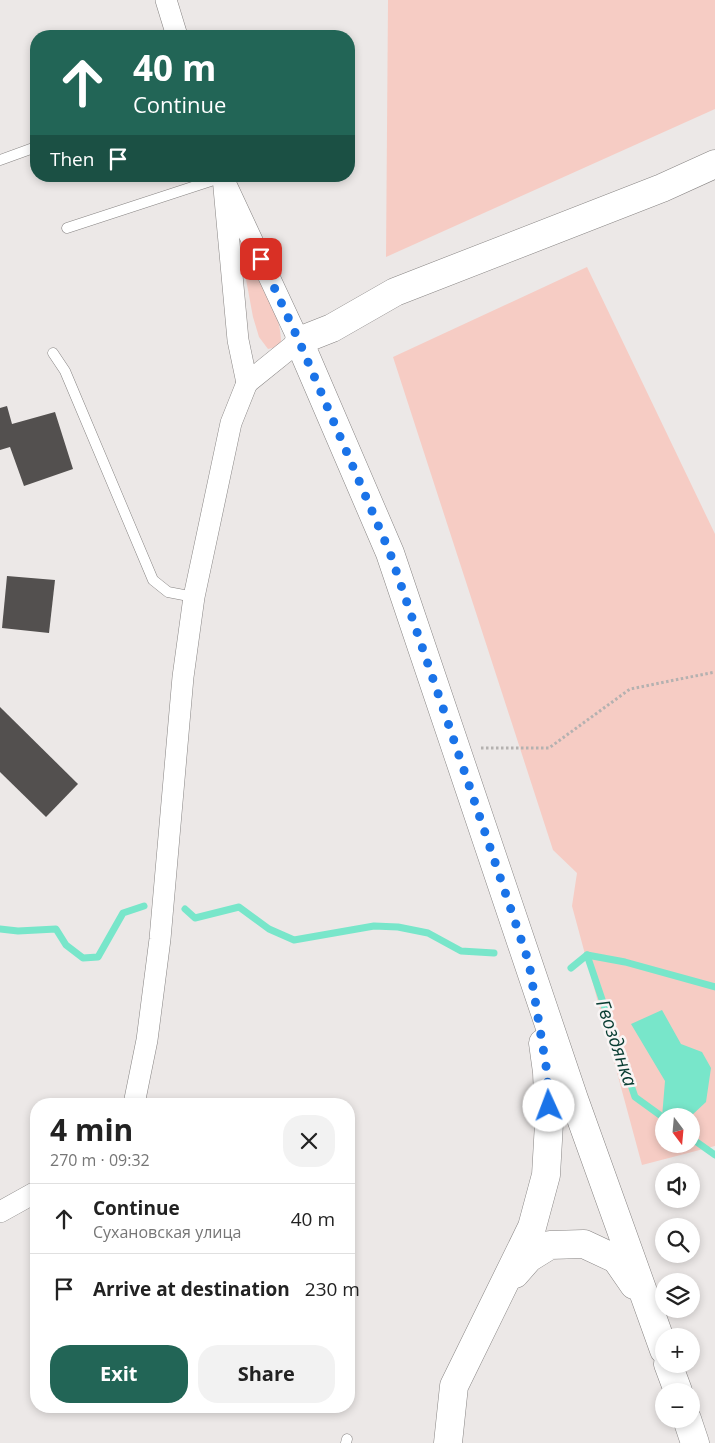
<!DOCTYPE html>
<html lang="en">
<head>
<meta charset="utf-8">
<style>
	:root { --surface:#fff; --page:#f2f2f2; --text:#222; --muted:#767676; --line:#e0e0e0; --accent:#226556 }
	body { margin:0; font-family:"Open Sans",sans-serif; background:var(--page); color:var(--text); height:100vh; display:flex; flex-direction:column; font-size:19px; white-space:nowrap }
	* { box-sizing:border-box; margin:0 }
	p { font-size:16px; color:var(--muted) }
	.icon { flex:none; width:28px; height:28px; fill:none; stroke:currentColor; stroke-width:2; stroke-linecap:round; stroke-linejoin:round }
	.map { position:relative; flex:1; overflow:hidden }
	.side { position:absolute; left:30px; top:1098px; width:325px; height:315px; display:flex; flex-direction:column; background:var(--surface); border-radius:20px; box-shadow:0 2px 8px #0003 }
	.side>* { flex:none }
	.guide { position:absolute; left:30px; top:30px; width:325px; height:152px; border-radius:20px; box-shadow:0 2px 8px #0003; background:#226556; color:#fff; overflow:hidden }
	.needle { width:32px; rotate:164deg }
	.tools { position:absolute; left:655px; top:1108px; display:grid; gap:10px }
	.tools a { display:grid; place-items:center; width:45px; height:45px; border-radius:50%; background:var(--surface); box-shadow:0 2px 8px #0003; font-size:25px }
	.pin { position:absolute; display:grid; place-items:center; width:42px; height:42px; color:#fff; margin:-21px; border-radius:10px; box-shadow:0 2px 8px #0006 }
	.me { position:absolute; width:55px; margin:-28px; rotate:358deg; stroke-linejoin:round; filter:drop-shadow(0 0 4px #0008) }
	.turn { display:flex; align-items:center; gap:18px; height:105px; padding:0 20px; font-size:22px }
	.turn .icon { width:65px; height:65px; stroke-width:2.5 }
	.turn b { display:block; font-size:35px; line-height:42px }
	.then { display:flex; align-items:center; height:48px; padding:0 20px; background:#0003; gap:10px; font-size:19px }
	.round { display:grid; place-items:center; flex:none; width:52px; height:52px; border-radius:20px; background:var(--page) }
	.head { display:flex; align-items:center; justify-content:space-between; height:85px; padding:0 20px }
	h1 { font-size:30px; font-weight:700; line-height:38px }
	.cta { display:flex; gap:10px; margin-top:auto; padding:10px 20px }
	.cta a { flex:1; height:58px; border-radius:20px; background:var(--accent); color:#fff; font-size:20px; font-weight:700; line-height:58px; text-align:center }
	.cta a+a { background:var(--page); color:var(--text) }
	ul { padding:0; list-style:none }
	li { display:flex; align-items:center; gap:15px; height:70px; padding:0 20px; border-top:1px solid var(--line) }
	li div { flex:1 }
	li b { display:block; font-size:19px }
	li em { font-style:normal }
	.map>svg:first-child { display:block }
	.green { fill:#f6ccc4; fill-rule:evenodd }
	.water { fill:#78e6ca }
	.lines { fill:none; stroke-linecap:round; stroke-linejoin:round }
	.stream { stroke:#78e6ca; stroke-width:7 }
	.building { fill:#53504f }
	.lane-casing { stroke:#878483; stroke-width:11 }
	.street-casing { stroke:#878483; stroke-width:22 }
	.secondary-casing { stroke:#878483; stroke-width:29 }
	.path { stroke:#b4b1b0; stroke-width:3; stroke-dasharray:2.5 2.5; stroke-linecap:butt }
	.lane { stroke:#fff; stroke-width:10 }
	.street { stroke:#fff; stroke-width:21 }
	.secondary { stroke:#fff; stroke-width:28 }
	.route { stroke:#1a73e8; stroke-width:9; stroke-dasharray:0 16.2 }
	.labels { text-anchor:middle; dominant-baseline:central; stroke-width:5; stroke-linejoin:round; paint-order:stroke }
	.water-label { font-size:19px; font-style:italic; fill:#083c31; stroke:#f9f5f5 }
</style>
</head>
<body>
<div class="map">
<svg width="715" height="1443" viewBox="0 0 715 1443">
	<rect width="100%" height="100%" fill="#ece8e7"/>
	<!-- green -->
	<g class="green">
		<polygon points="388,0 715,0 715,109 386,257"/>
		<path d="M243,235C256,267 283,313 281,346L268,349L259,337L253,317L238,236Z"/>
		<path d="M587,267L715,534V1146L642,1165L572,906L577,873L553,850L393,357ZM664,1116H691V1144H664Z"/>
	</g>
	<!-- water -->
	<polygon class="water" points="662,1010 681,1044 702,1052 711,1068 706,1102 691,1116 664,1116 664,1138 661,1129 665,1081 631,1024"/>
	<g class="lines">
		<!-- stream -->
		<g class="stream">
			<polyline points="185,909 195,918 239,907 269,929 294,940 374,926 398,927 428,933 461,951 494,953"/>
			<polyline points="0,929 18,931 56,929 66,945 83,958 98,957 123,913 144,906"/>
			<polyline points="587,955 625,962 715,987"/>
			<polyline points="571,968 587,955 635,1097 664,1118"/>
			<polyline points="691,1138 715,1155"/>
		</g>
	</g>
	<!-- building -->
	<g class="building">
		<polygon points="7,406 12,424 55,412 73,469 24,486 10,447 0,450 0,408"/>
		<polygon points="7,576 55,580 49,633 2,628"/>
		<polygon points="0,707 78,784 46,817 0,772"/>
	</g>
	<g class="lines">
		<defs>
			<g id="lane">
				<polyline points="0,160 36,147"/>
				<polyline points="67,228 223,177"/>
				<polyline points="53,353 65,371 153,580 168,592 194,597"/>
				<polyline points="346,1443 347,1439"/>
			</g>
			<g id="street">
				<polyline points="166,0 177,36"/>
				<polyline points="222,176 299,341 247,383 238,340 223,177"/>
				<polyline points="134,1104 147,1040 160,939 183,677 194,597 231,423 247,383"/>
				<polyline points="0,1212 36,1192"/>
			</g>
			<g id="secondary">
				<polyline points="515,1274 529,1258 550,1245 584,1244 616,1259 634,1285"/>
				<polyline points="664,1350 574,1099 390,553 299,341 332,328 395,292 662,188 715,164"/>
				<polyline points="668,1364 678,1391"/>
				<polyline points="687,1419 695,1443"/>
				<polyline points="448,1443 454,1386 532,1227 546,1175 549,1123 547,1072 543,1043"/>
			</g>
		</defs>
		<!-- lane casing -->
		<use href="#lane" class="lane-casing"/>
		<!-- street casing -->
		<use href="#street" class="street-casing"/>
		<!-- secondary casing -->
		<use href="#secondary" class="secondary-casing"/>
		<!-- path -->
		<polyline class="path" points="481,748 549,748 630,689 715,672"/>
		<!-- lane -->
		<use href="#lane" class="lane"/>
		<!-- street -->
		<use href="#street" class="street"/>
		<!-- secondary -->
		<use href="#secondary" class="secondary"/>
	</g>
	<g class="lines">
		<!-- route -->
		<polyline class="route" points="261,259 299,341 390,553 444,711 529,963 547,1072 549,1106"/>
	</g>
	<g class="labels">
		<!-- water labels -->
		<g class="water-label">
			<text transform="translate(617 1043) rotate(71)">Гвоздянка</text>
		</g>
	</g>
</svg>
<div class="tools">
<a><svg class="needle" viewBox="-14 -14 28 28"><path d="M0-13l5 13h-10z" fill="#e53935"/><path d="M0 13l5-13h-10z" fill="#767676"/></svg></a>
<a><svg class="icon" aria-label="sound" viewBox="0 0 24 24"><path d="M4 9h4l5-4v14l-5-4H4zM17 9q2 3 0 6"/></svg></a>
<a><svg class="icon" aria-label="search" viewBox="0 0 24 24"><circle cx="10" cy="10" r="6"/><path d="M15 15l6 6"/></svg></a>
<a><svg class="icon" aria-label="layers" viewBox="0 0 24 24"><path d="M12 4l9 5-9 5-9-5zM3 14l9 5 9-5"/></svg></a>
<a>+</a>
<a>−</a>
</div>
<div class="pin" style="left:261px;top:259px;background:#d93025"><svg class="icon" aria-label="arrive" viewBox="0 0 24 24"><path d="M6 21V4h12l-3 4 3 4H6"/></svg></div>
<svg class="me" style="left:549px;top:1106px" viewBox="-20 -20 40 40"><circle r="19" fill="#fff"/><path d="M0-13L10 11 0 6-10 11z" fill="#1a73e8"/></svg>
<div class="guide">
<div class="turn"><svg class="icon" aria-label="ahead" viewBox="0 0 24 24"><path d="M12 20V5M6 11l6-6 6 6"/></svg><div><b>40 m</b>Continue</div></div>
<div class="then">Then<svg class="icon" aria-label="arrive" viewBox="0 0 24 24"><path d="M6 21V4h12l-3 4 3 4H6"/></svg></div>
</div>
<section class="side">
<div class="head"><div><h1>4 min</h1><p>270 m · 09:32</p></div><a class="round"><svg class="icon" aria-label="close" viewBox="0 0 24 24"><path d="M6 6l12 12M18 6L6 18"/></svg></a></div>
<ul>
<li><svg class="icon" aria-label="ahead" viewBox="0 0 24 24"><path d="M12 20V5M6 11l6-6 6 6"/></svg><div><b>Continue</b><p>Сухановская улица</p></div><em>40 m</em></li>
<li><svg class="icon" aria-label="arrive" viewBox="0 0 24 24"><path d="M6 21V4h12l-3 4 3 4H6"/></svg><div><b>Arrive at destination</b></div><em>230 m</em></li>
</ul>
<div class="cta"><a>Exit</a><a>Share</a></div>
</section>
</div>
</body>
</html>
